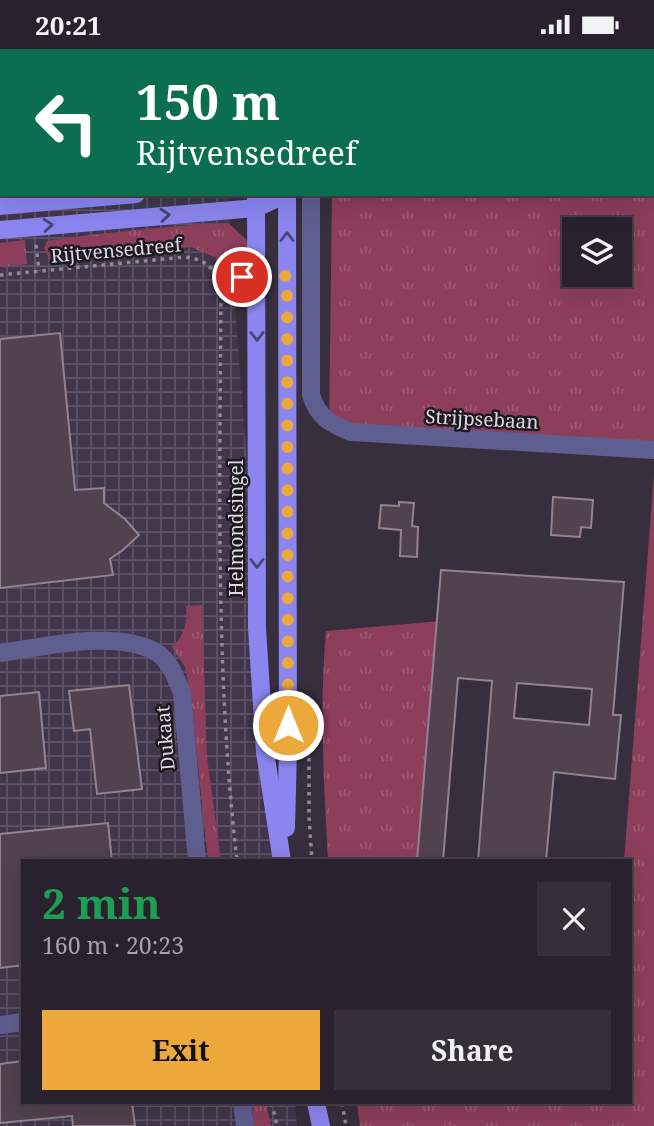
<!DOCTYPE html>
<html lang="en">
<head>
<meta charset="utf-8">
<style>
	:root { --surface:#29222e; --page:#352f3a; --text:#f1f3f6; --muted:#a5a4aa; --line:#453f4a; --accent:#eda83b }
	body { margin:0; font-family:"Noto Serif",serif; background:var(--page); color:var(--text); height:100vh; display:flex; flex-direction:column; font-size:26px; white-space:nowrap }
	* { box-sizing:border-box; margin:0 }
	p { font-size:23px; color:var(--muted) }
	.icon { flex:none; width:38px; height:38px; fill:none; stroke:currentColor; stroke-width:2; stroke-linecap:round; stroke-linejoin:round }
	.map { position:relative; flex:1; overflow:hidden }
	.sheet { position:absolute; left:21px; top:810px; width:611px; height:245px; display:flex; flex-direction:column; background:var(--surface); border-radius:0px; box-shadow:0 7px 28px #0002,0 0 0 2px var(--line) }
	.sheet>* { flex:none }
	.hud { position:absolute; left:0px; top:0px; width:654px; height:147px; box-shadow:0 7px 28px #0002,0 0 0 2px var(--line); background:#0b6e4f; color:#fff; overflow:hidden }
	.fabs { position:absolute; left:562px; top:168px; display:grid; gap:14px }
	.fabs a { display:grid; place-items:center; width:70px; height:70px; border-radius:0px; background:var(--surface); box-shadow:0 7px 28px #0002,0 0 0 2px var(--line); font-size:35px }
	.pin { position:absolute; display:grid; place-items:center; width:60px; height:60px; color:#fff; margin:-30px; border:4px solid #fff; border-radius:50%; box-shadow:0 2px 7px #0007 }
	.me { position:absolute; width:77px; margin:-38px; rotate:0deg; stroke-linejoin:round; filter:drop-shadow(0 0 5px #0008) }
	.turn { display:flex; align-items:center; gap:24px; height:147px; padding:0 21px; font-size:32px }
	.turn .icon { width:91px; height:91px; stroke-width:2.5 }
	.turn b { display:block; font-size:49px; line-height:60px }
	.round { display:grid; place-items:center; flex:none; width:74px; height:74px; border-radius:0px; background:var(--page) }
	.head { display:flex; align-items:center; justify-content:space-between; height:119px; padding:0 21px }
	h1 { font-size:42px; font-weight:700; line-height:52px; color:#1e9e55 }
	.cta { display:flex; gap:14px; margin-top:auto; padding:14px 21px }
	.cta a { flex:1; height:80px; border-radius:0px; background:var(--accent); color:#111; font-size:28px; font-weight:700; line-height:80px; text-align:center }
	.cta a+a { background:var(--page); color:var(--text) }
	.status { display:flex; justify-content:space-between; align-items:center; height:49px; padding:0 35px; background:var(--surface); direction:ltr }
	.status svg { height:19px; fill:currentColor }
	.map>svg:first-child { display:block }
	.industrial { fill:url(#industrial-grid) }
	.grass { fill:url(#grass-tufts); fill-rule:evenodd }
	.building { fill:#52414e; stroke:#958290; stroke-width:2; fill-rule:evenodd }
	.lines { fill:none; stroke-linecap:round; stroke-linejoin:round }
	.path { stroke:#918a97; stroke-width:3.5; stroke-dasharray:3.5 5; stroke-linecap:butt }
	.minor { stroke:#5f5e91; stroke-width:18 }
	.major { stroke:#8b85ef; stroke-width:18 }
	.oneway { stroke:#484473 }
	.route { stroke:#eda83b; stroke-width:12; stroke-dasharray:0 21.6 }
	.labels { text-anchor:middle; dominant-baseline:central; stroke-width:5; stroke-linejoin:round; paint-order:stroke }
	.street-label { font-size:19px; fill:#dfd9e4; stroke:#1c1920 }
</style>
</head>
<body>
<div class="status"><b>20:21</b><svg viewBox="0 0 49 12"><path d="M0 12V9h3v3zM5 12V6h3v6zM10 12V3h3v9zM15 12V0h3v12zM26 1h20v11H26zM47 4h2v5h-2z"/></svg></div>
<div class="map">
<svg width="654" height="1077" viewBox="0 0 654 1077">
	<defs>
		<pattern id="industrial-grid" width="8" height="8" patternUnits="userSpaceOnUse" patternTransform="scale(1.75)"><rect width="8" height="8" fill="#42364c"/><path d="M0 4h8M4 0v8" fill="none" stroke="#5d5266"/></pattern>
		<pattern id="grass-tufts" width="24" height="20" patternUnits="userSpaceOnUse" patternTransform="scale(1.75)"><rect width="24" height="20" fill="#8d3e5b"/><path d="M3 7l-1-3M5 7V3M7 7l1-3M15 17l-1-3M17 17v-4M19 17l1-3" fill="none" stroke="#9d5972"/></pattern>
	</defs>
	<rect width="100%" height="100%" fill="#372e3e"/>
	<!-- industrial -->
	<polygon class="industrial" points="0,0 225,0 2,2 2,145 229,145 230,190 277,812 23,812 23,1054 295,1054 297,1077 0,1077"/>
	<!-- grass -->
	<g class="grass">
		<path d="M330,0H654V401L329,380L332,145H653V2ZM574,180H620V226H574Z"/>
		<path d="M228,174L246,190L254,217L227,223L218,210L191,198L59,212L49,209L44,199L47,192C107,183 168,177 228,174Z"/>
		<polygon points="25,191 27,215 0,218 0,194"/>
		<polygon points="654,425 654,1077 360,1077 357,1054 630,1054 630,812 624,812"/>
		<path d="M202,556L207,708L221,812H208L191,649L185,618L172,598C185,587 187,573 186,557Z"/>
		<path d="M441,572L418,812H328C324,735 319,659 326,582Z"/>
		<polygon points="252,1054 266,1054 271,1077 254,1077"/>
	</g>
	<!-- building -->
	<g class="building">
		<polygon points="60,284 75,441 104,439 104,454 125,470 139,486 123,501 110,510 113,526 0,539 0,290"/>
		<polygon points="553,448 593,451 591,479 581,478 580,488 551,486"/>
		<polygon points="399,453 414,454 412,477 418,478 417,508 400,507 401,481 379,479 381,456 399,457"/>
		<path d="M441,521L624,533L613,666H621L615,730L554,723L546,812H478L492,632L458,629L443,812H417ZM517,634L592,640L589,676L514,669Z"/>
		<polygon points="129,636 142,740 97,745 90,680 74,682 69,642"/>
		<polygon points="39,643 46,719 0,724 0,647"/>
		<polygon points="108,774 112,812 23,812 23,916 0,919 0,785"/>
		<polygon points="23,1012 23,1054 132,1054 135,1077 73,1077 72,1067 0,1074 0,1015"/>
	</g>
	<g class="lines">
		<!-- path -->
		<g class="path">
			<polyline points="36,196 39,222"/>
			<path d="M0,226L185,208C201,210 210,215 218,229L237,228"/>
			<path d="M218,229L221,238C220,429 215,622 237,812"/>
			<polyline points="309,709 309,768 312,812"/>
			<polyline points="272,1054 277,1077"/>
			<polyline points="342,1054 346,1077"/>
		</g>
		<!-- minor -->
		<g class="minor">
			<polyline points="91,0 91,2"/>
			<polyline points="310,0 310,2"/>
			<path d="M311,145V346C318,368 330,375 351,383L654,401"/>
			<path d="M0,604C44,598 117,580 156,603C170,612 176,629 182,644L197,812"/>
			<polyline points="0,976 23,973"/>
			<polyline points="242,1054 245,1077"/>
		</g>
		<!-- major -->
		<g class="major">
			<polyline points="286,0 286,2"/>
			<polyline points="257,2 257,0"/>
			<polyline points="256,145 257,579 265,703 282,812"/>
			<polyline points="0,157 136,145"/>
			<polyline points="0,181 256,159 286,145"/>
			<polyline points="286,779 288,701 287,145"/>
			<polyline points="316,1054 321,1077"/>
		</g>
	</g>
	<!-- one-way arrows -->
	<defs><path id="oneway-chevron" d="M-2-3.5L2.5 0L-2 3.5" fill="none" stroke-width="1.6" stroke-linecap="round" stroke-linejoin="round" transform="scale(1.75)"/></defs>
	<g class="oneway">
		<use href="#oneway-chevron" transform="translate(165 166) rotate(-5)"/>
		<use href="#oneway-chevron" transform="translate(48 176) rotate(-5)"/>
		<use href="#oneway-chevron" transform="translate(287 188) rotate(-90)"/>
		<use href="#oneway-chevron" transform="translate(257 287) rotate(90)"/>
		<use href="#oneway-chevron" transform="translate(257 514) rotate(90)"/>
	</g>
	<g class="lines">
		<!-- route -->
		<polyline class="route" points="242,228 287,227 288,676"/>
	</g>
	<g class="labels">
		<!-- street labels -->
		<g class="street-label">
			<text transform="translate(116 201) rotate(-5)">Rijtvensedreef</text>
			<text transform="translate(482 370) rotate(3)">Strijpsebaan</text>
			<text transform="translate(236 479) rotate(-90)">Helmondsingel</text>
			<text transform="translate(165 689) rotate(-95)">Dukaat</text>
		</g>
	</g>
</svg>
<div class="fabs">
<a><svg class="icon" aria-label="layers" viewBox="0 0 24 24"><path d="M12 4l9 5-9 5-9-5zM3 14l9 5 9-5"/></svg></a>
</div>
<div class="pin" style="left:242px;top:228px;background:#d93025"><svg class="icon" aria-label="arrive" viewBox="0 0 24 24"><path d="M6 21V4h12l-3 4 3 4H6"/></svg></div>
<svg class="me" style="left:288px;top:676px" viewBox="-20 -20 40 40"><circle r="17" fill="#eda83b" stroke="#fff" stroke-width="3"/><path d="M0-11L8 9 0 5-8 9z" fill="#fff"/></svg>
<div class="hud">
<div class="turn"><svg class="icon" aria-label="left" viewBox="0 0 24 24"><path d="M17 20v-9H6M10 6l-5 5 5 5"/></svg><div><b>150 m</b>Rijtvensedreef</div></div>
</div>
<section class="sheet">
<div class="head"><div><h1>2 min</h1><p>160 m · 20:23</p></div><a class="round"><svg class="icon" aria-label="close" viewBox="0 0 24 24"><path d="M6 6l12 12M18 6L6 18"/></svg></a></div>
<div class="cta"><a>Exit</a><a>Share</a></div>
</section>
</div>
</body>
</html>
